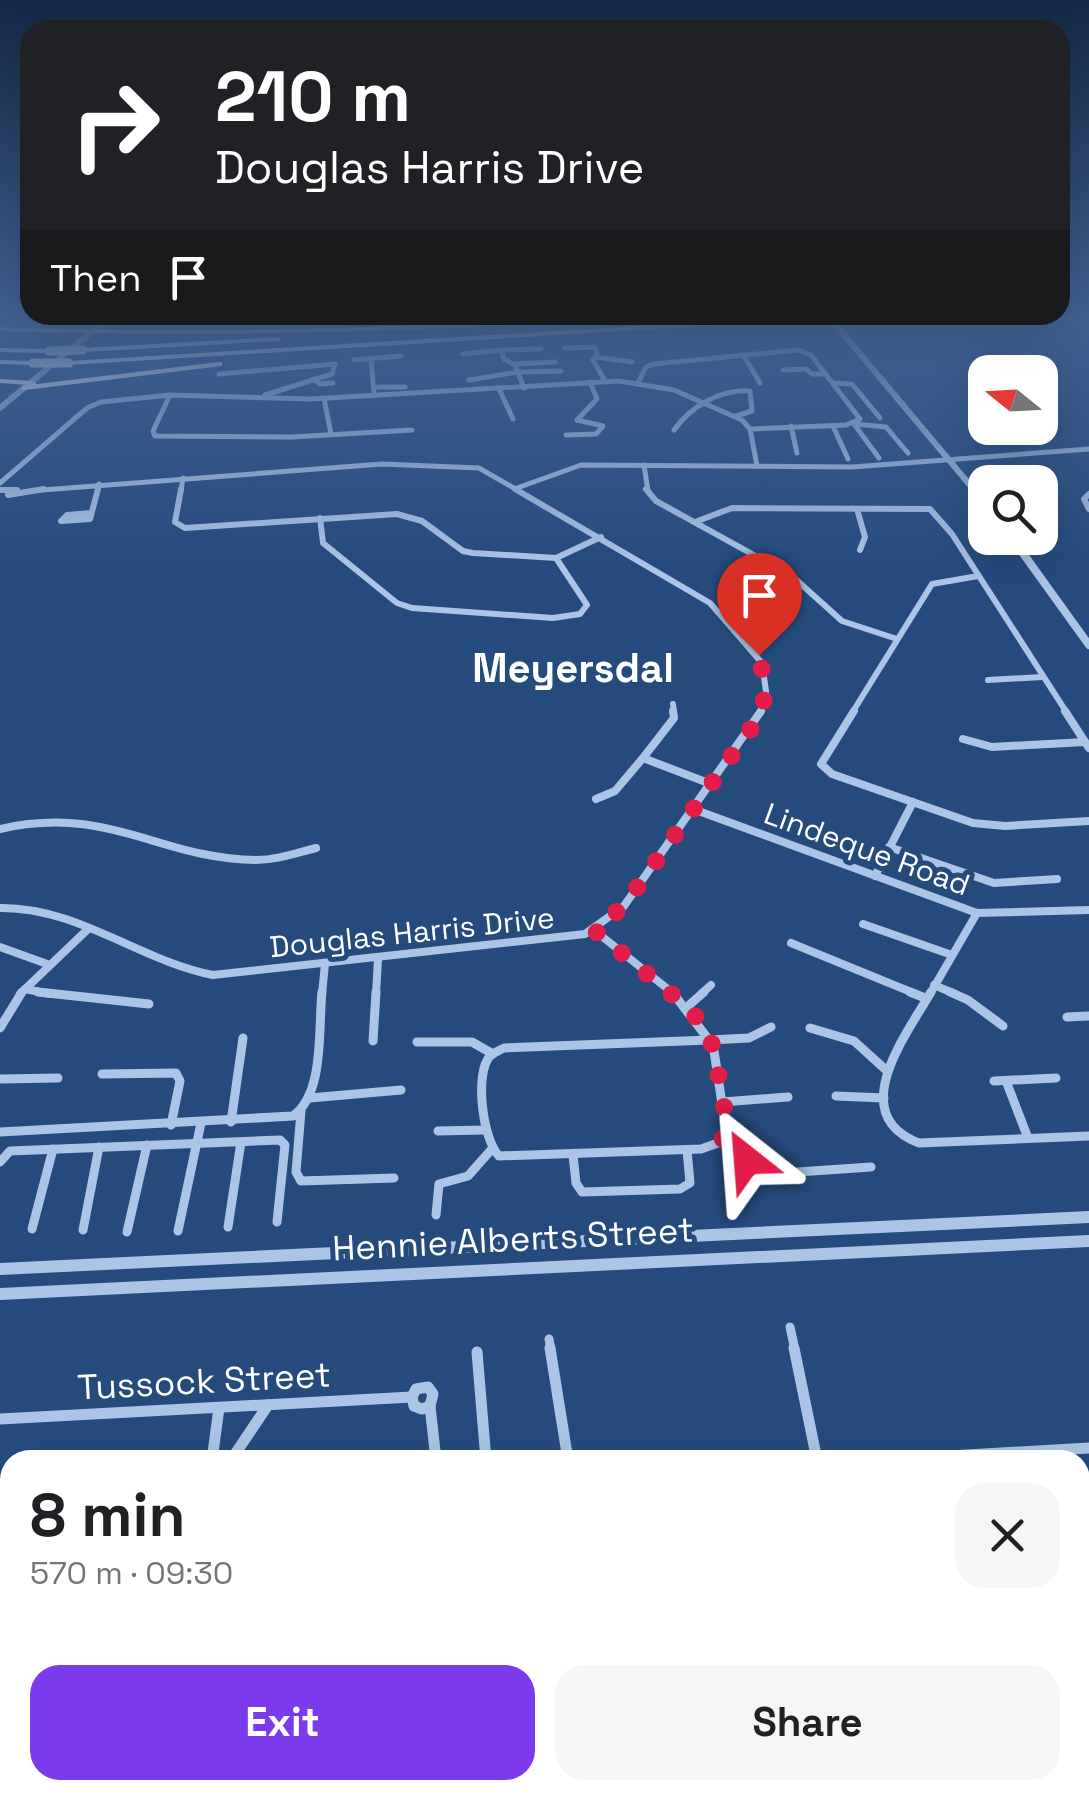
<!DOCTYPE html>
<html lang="en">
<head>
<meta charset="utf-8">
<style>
	:root { --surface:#fff; --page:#f6f6f6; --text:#202124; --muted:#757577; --accent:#7c3aed }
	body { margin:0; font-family:"Space Grotesk",sans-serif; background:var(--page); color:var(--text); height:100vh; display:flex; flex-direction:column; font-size:38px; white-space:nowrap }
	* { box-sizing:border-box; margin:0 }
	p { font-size:32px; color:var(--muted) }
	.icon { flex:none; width:55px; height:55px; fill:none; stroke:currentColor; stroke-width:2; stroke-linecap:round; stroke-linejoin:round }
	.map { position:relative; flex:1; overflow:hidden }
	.panel { position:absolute; left:0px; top:1450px; width:1090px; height:350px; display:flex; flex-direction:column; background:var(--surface); border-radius:30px 30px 0 0; box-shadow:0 10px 40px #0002 }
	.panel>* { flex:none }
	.banner { position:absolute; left:20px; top:20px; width:1050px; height:305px; border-radius:30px; box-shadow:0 10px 40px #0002; background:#202124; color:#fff; overflow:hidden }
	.needle { width:65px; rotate:288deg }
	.fabs { position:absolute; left:968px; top:355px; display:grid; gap:20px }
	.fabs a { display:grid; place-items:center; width:90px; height:90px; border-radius:20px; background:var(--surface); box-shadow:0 10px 40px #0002; font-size:50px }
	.pin { position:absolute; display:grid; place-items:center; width:85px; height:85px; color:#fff; margin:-102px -42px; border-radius:50% 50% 50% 0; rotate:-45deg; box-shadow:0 0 10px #0007 }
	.pin .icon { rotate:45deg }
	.me { position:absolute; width:110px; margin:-55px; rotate:332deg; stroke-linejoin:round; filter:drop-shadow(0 0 8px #0008) }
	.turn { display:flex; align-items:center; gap:35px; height:210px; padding:0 30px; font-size:45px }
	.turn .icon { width:130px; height:130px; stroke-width:2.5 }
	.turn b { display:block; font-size:70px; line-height:85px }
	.then { display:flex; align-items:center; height:95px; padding:0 30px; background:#0003; gap:20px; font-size:38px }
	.round { display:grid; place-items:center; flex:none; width:105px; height:105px; border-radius:30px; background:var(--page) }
	.headline { display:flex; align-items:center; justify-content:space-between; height:170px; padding:0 30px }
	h1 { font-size:60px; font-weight:700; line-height:75px }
	.primary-button { display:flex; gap:20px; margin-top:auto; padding:20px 30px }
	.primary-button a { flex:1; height:115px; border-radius:30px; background:var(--accent); color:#fff; font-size:40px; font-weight:700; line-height:115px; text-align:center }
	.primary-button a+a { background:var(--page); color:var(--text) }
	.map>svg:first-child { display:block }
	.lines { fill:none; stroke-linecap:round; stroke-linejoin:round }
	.stream { stroke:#9ebfe6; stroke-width:2.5 }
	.minor-far4 { stroke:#aac5e5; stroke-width:5 }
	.minor-far3 { stroke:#aac5e5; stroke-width:6 }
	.minor-far2 { stroke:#aac5e5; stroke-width:8 }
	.minor-far1 { stroke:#aac5e5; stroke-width:9 }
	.minor { stroke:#aac5e5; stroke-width:11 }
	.tertiary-far2 { stroke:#aac5e5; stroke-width:6 }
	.tertiary-far1 { stroke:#aac5e5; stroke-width:8 }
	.tertiary { stroke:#aac5e5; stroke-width:12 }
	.motorway { fill:#fff; fill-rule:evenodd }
	.tertiary-bridge { stroke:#aac5e5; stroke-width:6 }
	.motorway-bridge { stroke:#fff; stroke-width:9 }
	.route { stroke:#e11d48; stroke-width:18; stroke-dasharray:0 32.4 }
	.labels { text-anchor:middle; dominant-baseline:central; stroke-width:10; stroke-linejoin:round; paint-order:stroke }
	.street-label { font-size:30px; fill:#fff; stroke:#254b7d }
	.near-street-label { font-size:35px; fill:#fff; stroke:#254b7d }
	.district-label { font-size:40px; font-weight:bold; fill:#fff; stroke:#254b7d }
</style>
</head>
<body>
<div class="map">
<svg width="1089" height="1800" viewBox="0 0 1089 1800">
	<rect width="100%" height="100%" fill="#254b7d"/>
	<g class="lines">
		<!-- stream -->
		<polyline class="stream" points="179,326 198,315"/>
		<!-- minor-far4 -->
		<g class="minor-far4">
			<polyline points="565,348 595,347 597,354 593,360 605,381"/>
			<polyline points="501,350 541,349"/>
			<polyline points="463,354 501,350 504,359 515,365 524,388"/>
			<polyline points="744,356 760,383"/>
			<polyline points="596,357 632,362"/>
			<polyline points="371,358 374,394"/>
			<polyline points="354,360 401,356"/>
			<polyline points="513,364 555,362"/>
			<polyline points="783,370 806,369 812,374 826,374"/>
			<polyline points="219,374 335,364 332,374 265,395"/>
			<polyline points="314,379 320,384 333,383"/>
			<polyline points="469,380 517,372 561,371"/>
			<polyline points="638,383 646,367 654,364 798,350 811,355 860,419 846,425 750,429"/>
			<polyline points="833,383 852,384 880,418"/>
			<polyline points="378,387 405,387"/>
			<polyline points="500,391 513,419"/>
			<polyline points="170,395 153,431 155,436 292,437 412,430"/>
			<polyline points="324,398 331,434"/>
			<polyline points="577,420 597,399 590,382"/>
			<polyline points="854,424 879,458"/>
			<polyline points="856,424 886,427 908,453"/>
			<polyline points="791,426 797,453"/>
			<polyline points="833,426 848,459"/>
			<path d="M674,430C691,406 721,389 750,391L752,411L736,416"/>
			<polyline points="566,435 596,434 603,426 577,420"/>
			<polyline points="644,465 648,491"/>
			<polyline points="0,483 87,408 101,402 170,395 311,399 619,381 674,390 742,420 750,429 757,466"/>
			<polyline points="517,488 581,465 852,467 1089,449"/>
			<polyline points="0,490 17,490"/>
			<polyline points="29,491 382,464 479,468 519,491"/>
			<polyline points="97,491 99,484"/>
			<polyline points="181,491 183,478"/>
		</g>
		<!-- minor-far3 -->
		<g class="minor-far3">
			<polyline points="181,489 175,522 185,528 397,514 422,521 463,551 473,553 556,558 601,537"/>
			<polyline points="515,489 710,603 762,663 766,691 761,713"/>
			<polyline points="646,489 656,501 792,576 842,621 897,639"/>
			<polyline points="0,490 17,490"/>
			<polyline points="1089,494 1084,499 1089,509"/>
			<polyline points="8,495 44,489"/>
			<polyline points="857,509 865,537 860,550"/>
			<polyline points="91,513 67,515 61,521 90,519 98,489"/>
			<polyline points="320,518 323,543 397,603 412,608 553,618 580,614 587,605 556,558"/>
			<polyline points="695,522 732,508 930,509 952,534 1067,713"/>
			<polyline points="988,680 1043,677"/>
			<polyline points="673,704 674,713"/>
			<polyline points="852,713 932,584 978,576"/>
		</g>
		<!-- minor-far2 -->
		<g class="minor-far2">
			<polyline points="854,711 821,764 832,774 973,823 1005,826 1089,821"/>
			<polyline points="1065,711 1089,748"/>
			<polyline points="963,739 992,747 1085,742"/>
			<polyline points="643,758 674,718 673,711"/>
			<polyline points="596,799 615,791 643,758 711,784"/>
			<polyline points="693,809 977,913 1089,910"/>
			<path d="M0,829C108,804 160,859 256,860C277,860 296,853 316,848"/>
			<polyline points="889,847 994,883 1057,879"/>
			<polyline points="875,876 913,802"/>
			<path d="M0,908C78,907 138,960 213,975L585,934L624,906L761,711"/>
			<polyline points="863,924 952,955"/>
			<polyline points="594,930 674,994"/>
			<polyline points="791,943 916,994"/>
			<polyline points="0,947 50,965"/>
			<polyline points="934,985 955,994"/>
			<polyline points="25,989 50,994"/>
			<polyline points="20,994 88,929"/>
			<polyline points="322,994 325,964"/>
			<polyline points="376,994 378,959"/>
			<polyline points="701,994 711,985"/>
			<polyline points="930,994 977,913"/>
		</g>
		<!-- minor-far1 -->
		<g class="minor-far1">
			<polyline points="38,992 149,1004"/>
			<polyline points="672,992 709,1040"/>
			<polyline points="910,992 925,998"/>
			<path d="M931,992C907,1034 844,1114 919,1143L1089,1136"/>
			<polyline points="950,992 968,1000 1003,1026"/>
			<polyline points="687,1007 704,992"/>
			<polyline points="1067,1017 1089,1016"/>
			<polyline points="0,1028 22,992"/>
			<polyline points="810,1028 854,1041 886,1070"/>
			<path d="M709,1040L714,1051L726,1130L718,1143L701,1149L499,1156C483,1140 474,1074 490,1056C494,1052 499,1051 504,1048Z"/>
			<polyline points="709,1040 749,1038 771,1027"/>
			<polyline points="373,1041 376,992"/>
			<polyline points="417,1042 472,1042 493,1054"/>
			<polyline points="102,1074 176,1073 180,1081 171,1125"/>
			<polyline points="0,1079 58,1078"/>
			<polyline points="994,1081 1056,1078"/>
			<polyline points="1006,1081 1028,1138"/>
			<polyline points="836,1096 884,1098"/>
			<polyline points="310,1098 401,1090"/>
			<polyline points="723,1102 788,1097"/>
			<polyline points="301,1111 296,1172 301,1181 394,1178"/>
			<polyline points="231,1122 243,1038"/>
			<polyline points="438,1131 485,1130"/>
			<path d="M0,1132L293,1116C325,1093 318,1028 322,992"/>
			<polyline points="722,1138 768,1174 871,1167"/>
			<polyline points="573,1155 576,1183 582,1192 680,1189 690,1183 687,1150"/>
			<polyline points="0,1162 10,1151 280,1140 285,1145 277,1222"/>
			<polyline points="436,1215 439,1184 468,1176 491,1150"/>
			<polyline points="228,1227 241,1142"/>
			<polyline points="32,1229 53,1149"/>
			<polyline points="83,1230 99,1147"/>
			<polyline points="178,1231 201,1123"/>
			<polyline points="127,1232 147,1145"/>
			<polyline points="790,1327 795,1350"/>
			<polyline points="549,1339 551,1350"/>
		</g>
		<!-- minor -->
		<g class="minor">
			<polyline points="550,1348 568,1460"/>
			<polyline points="794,1348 817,1460"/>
			<polyline points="477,1352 486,1460"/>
			<polygon points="428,1387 433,1394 430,1406 422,1409 414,1406 412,1397 416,1389"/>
			<polyline points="430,1406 436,1460"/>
			<polyline points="0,1419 412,1397"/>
			<polyline points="212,1460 219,1408"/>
			<polyline points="231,1460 268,1405"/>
			<polyline points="881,1460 1089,1448"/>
			<polyline points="0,1769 10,1755"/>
			<polyline points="330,1790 330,1800"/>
			<polyline points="428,1790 429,1800"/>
			<polyline points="523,1790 524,1800"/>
			<polyline points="620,1790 621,1800"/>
			<polyline points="885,1790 893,1800"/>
			<polyline points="231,1800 232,1790"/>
		</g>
		<!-- tertiary-far2 -->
		<g class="tertiary-far2">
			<polyline points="835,324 975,491"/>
			<polyline points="0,408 112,315"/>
		</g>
		<!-- tertiary-far1 -->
		<g class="tertiary-far1">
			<polyline points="972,489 985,504"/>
			<polyline points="1012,538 1089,645"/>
		</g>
		<!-- tertiary -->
		<g class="tertiary">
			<polyline points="0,1269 1089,1217"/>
			<polyline points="0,1294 1089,1241"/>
		</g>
		<!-- motorway -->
		<g class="motorway">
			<path d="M622,315H660L656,317C438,331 219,338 0,331V327C207,334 415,328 622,315Z"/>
			<polygon points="814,315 854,315 850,317 69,365 65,363 69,361"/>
			<polygon points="277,337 281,339 280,341 83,352 79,350 83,348"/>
			<polygon points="0,348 49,349 53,351 49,353 0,352"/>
			<polygon points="0,360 33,361 37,363 33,365 0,364"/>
			<polygon points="219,362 222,362 222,366 25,390 22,390 22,386 29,385 0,383 0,379 34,381 37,384"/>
		</g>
		<!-- tertiary-bridge -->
		<polyline class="tertiary-bridge" points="828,315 835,324"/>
		<!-- motorway-bridge -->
		<g class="motorway-bridge">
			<polyline points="49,351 83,350"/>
			<polyline points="33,363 69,363"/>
		</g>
	</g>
	<!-- sky -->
	<linearGradient id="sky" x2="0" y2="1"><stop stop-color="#142945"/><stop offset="0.56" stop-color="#40618f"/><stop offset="1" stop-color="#40618f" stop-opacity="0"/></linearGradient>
	<rect width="1089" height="567" fill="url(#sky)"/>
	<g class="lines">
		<!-- route -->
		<polyline class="route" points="747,1160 722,1138 726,1118 714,1050 706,1028 686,1006 594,930 624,906 760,716 766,691 759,655"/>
	</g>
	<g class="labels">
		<!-- street labels -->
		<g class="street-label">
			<text transform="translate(867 849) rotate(20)">Lindeque Road</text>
			<text transform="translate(412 932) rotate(-6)">Douglas Harris Drive</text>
		</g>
		<!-- near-street labels -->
		<g class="near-street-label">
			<text transform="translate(513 1239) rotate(-3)">Hennie Alberts Street</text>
			<text transform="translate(204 1381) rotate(-3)">Tussock Street</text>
		</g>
		<!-- district labels -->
		<g class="district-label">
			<text x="573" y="668">Meyersdal</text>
		</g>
	</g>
</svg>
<div class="fabs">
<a><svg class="needle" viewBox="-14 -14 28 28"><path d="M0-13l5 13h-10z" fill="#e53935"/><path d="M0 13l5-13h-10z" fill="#757577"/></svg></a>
<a><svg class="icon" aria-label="search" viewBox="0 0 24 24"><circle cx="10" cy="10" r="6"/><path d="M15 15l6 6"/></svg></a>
</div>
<div class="pin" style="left:759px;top:655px;background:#d93025"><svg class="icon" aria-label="arrive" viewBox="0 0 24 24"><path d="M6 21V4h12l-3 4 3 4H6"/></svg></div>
<svg class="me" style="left:747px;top:1160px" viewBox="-20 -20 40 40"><path d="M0-17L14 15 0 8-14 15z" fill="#e11d48" stroke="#fff" stroke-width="4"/></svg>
<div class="banner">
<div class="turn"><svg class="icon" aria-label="right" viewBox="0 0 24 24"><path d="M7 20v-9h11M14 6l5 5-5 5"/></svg><div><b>210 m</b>Douglas Harris Drive</div></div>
<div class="then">Then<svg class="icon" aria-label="arrive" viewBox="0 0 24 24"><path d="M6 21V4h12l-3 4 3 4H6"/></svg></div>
</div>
<section class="panel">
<div class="headline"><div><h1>8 min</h1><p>570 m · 09:30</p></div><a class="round"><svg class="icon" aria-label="close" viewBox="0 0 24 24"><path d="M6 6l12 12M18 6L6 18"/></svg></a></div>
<div class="primary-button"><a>Exit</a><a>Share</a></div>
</section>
</div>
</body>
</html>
